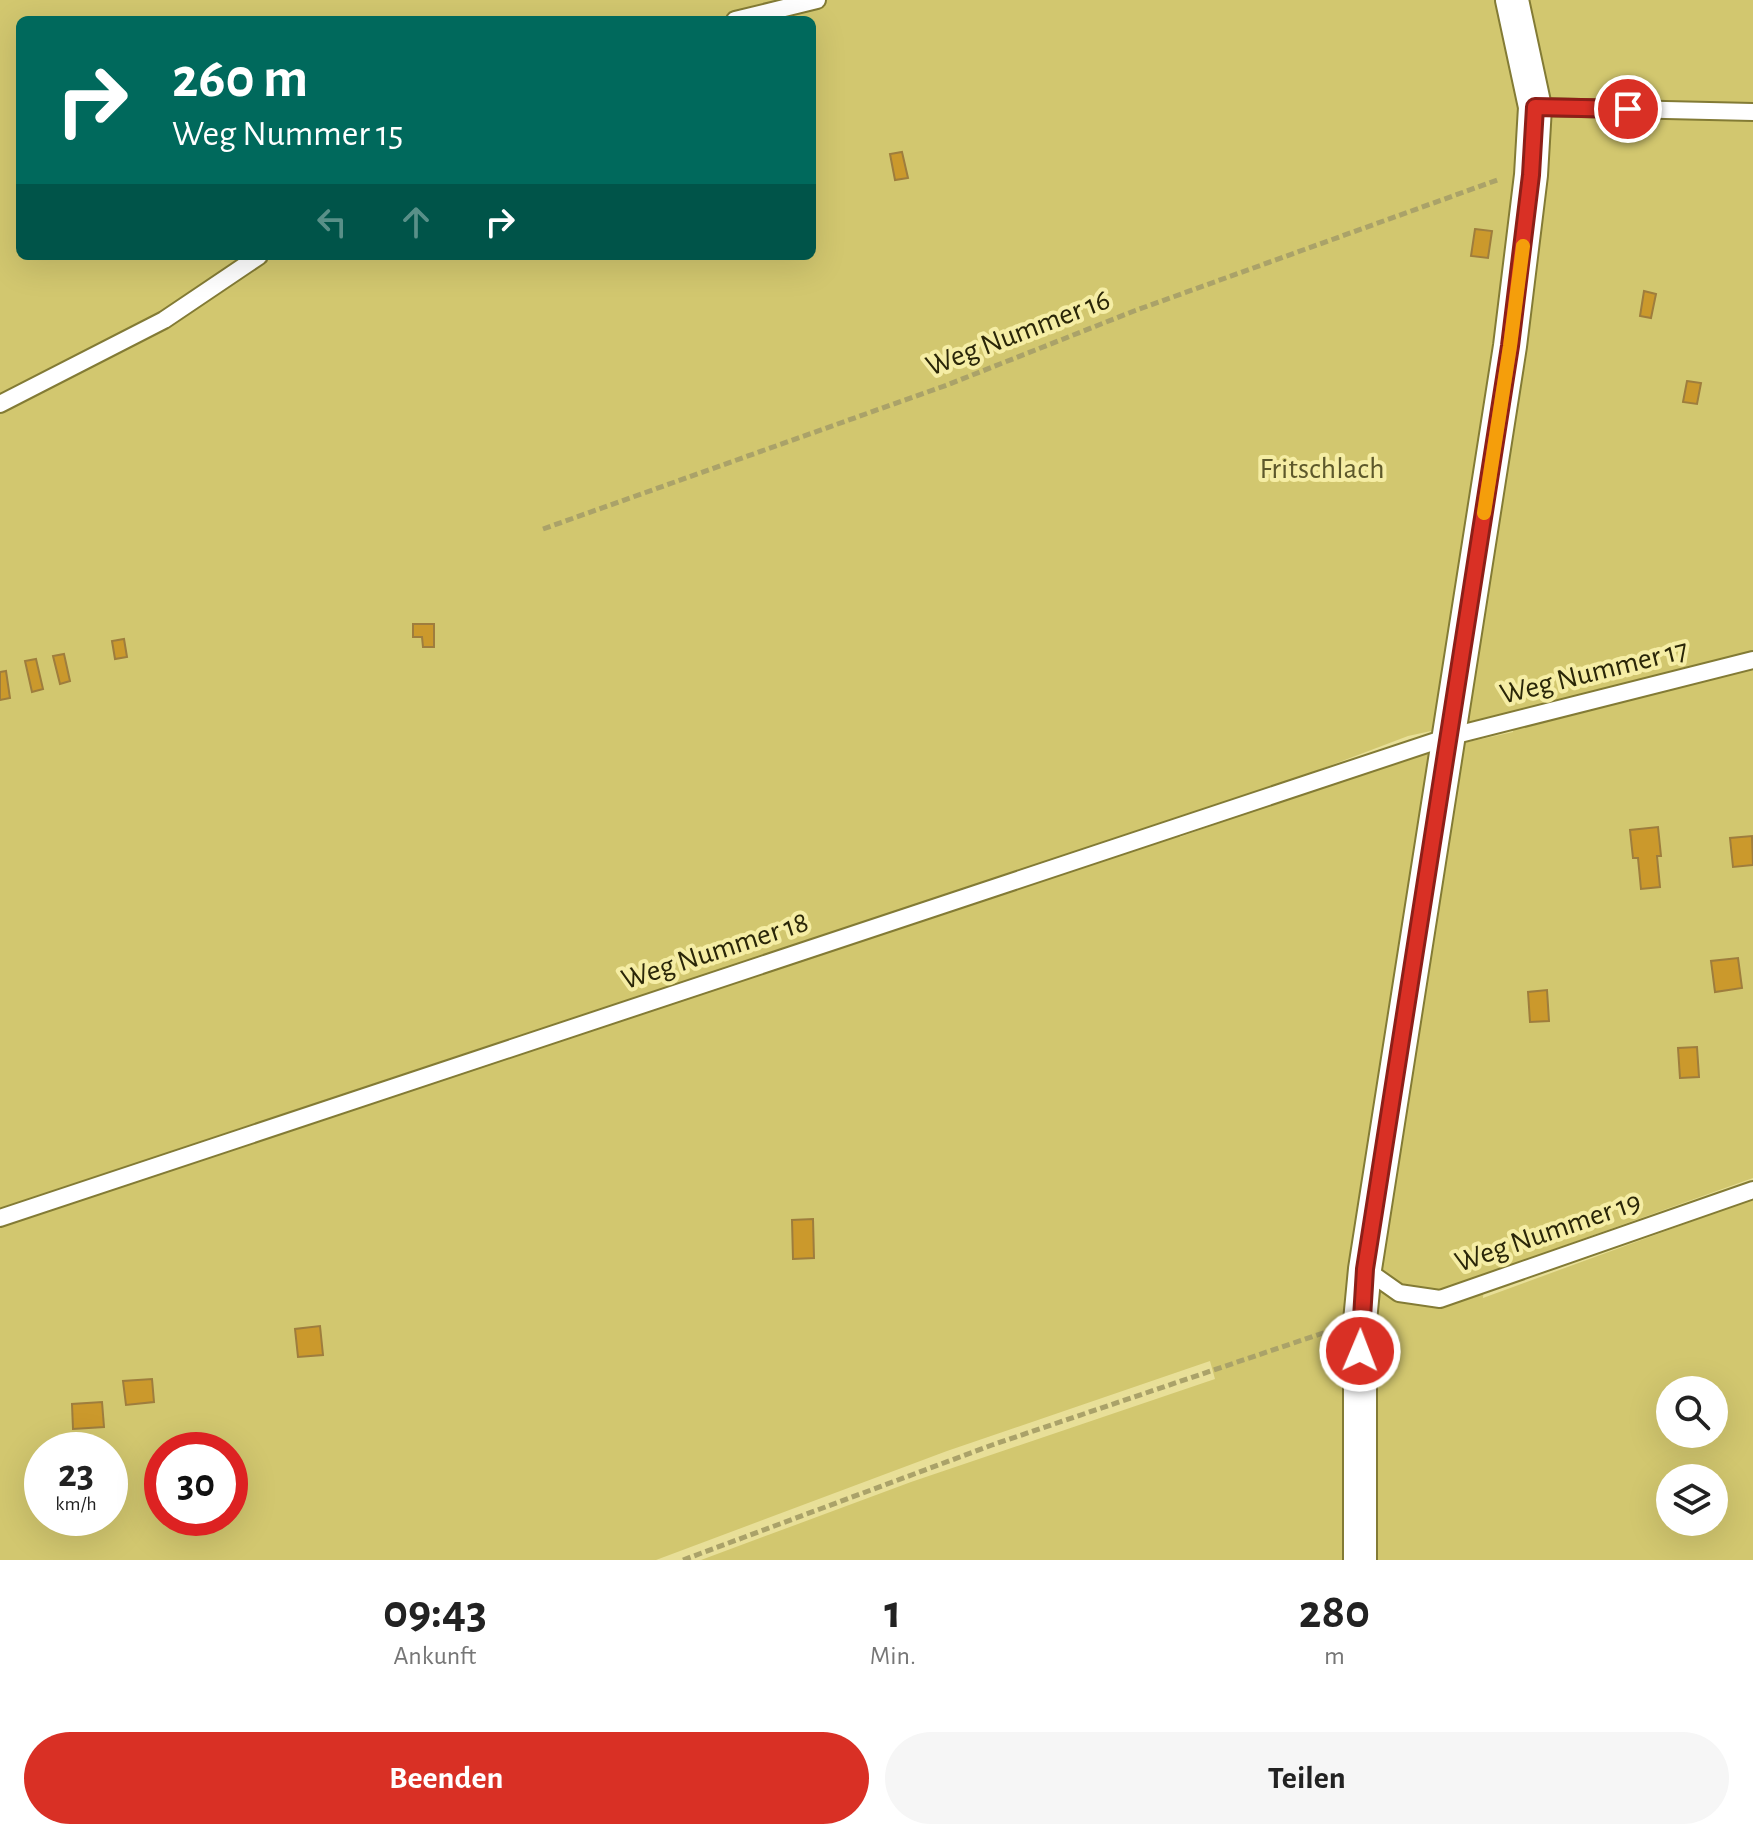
<!DOCTYPE html>
<html lang="de">
<head>
<meta charset="utf-8">
<style>
	:root { --surface:#fff; --page:#f6f6f6; --text:#222; --muted:#767676; --accent:#d93025 }
	body { margin:0; font-family:"Alegreya Sans",sans-serif; background:var(--page); color:var(--text); height:100vh; display:flex; flex-direction:column; font-size:30px; white-space:nowrap }
	* { box-sizing:border-box; margin:0 }
	p { font-size:26px; color:var(--muted) }
	.icon { flex:none; width:44px; height:44px; fill:none; stroke:currentColor; stroke-width:2; stroke-linecap:round; stroke-linejoin:round }
	.map { position:relative; height:1560px; overflow:hidden }
	.panel { display:flex; flex-direction:column; background:var(--surface); flex:1 }
	.panel>* { flex:none }
	.hud { position:absolute; left:16px; top:16px; width:800px; height:244px; border-radius:12px; box-shadow:0 8px 32px #0002; background:#00695c; color:#fff; overflow:hidden }
	.buttons { position:absolute; left:1656px; top:1376px; display:grid; gap:16px }
	.buttons a { display:grid; place-items:center; width:72px; height:72px; border-radius:50%; background:var(--surface); box-shadow:0 8px 32px #0002; font-size:40px }
	.speed { position:absolute; left:24px; top:1432px; display:flex; gap:16px; font-size:40px; font-weight:700; text-align:center }
	.speed>* { display:grid; place-content:center; width:104px; height:104px; border-radius:50%; background:var(--surface); box-shadow:0 8px 32px #0002; line-height:1 }
	.speed small { font-size:20px; font-weight:400 }
	.speed .limit { border:12px solid #d22; background:#fff; color:#111 }
	.pin { position:absolute; display:grid; place-items:center; width:68px; height:68px; color:#fff; margin:-34px; border:4px solid #fff; border-radius:50%; box-shadow:0 2px 8px #0007 }
	.me { position:absolute; width:88px; margin:-44px; rotate:1deg; stroke-linejoin:round; filter:drop-shadow(0 0 6px #0008) }
	.turn { display:flex; align-items:center; gap:28px; height:168px; padding:0 24px; font-size:36px }
	.turn .icon { width:104px; height:104px; stroke-width:2.5 }
	.turn b { display:block; font-size:56px; line-height:68px }
	.lanes { display:flex; align-items:center; height:76px; padding:0 24px; background:#0003; justify-content:center; gap:40px; direction:ltr }
	.lanes .off { opacity:.35 }
	.eta { display:flex; justify-content:space-evenly; align-items:center; height:136px; text-align:center }
	.eta b { font-size:48px; font-weight:600; line-height:56px }
	.button { display:flex; gap:16px; margin-top:auto; padding:16px 24px }
	.button a { flex:1; height:92px; border-radius:48px; background:var(--accent); color:#fff; font-size:32px; font-weight:600; line-height:92px; text-align:center }
	.button a+a { background:var(--page); color:var(--text) }
	.map>svg:first-child { display:block }
	.green { fill:#d2c76f; fill-rule:evenodd }
	.building { fill:#cb992c; stroke:#9e7d3d; stroke-width:2 }
	.lines { fill:none; stroke-linecap:round; stroke-linejoin:round }
	.lane-casing { stroke:#837b35; stroke-width:20 }
	.street-casing { stroke:#837b35; stroke-width:36 }
	.path { stroke:#aaa269; stroke-width:5; stroke-dasharray:8 4; stroke-linecap:butt }
	.lane { stroke:#fff; stroke-width:16 }
	.street { stroke:#fff; stroke-width:32 }
	.route-casing { stroke:#8d1f18; stroke-width:20 }
	.route { stroke:#d93025; stroke-width:14 }
	.slow { stroke:#f59e0b; stroke-width:14 }
	.labels { text-anchor:middle; dominant-baseline:central; stroke-width:8; stroke-linejoin:round; paint-order:stroke }
	.street-label { font-size:30px; fill:#2a2608; stroke:#f5eda4 }
	.park-label { font-size:30px; fill:#5d582b; stroke:#f5eda4 }
</style>
</head>
<body>
<div class="map">
<svg width="1753" height="1560" viewBox="0 0 1753 1560">
	<rect width="100%" height="100%" fill="#e8df98"/>
	<!-- green -->
	<path class="green" d="M0,0H1753V1178L1485,1274L1483,1298L1753,1199V1560H701L911,1482L1215,1379L1210,1361L947,1451L656,1560H0ZM20,20H812V256H20ZM1514,713L1513,732L1414,754L1180,837L1179,823L1408,736ZM1670,1390H1714V1434H1670ZM42,1450H110V1518H42ZM162,1450H230V1518H162ZM1670,1478H1714V1522H1670Z"/>
	<!-- building -->
	<g class="building">
		<polygon points="902,152 908,178 895,180 890,154"/>
		<polygon points="1475,229 1492,231 1488,258 1471,256"/>
		<polygon points="1644,291 1656,294 1651,318 1640,316"/>
		<polygon points="1687,381 1701,383 1697,404 1683,402"/>
		<polygon points="413,624 434,624 434,647 423,647 422,637 413,637"/>
		<polygon points="124,639 127,657 115,659 112,641"/>
		<polygon points="64,654 70,681 60,684 53,656"/>
		<polygon points="36,659 43,689 32,692 25,661"/>
		<polygon points="6,671 10,698 0,700 0,672"/>
		<polygon points="1658,827 1661,856 1657,856 1660,887 1641,889 1638,858 1633,858 1630,830"/>
		<polygon points="1752,836 1753,865 1733,867 1730,838"/>
		<polygon points="1738,958 1742,988 1715,992 1711,961"/>
		<polygon points="1547,990 1549,1021 1530,1022 1528,992"/>
		<polygon points="1697,1047 1699,1077 1680,1078 1678,1048"/>
		<polygon points="813,1219 814,1258 793,1259 792,1220"/>
		<polygon points="320,1326 323,1355 298,1357 295,1329"/>
		<polygon points="152,1379 154,1402 126,1405 123,1381"/>
		<polygon points="102,1402 104,1427 73,1429 72,1404"/>
	</g>
	<g class="lines">
		<defs>
			<g id="lane">
				<polyline points="735,20 817,0"/>
				<polyline points="1535,107 1753,112"/>
				<polyline points="0,404 164,320 259,256"/>
				<polyline points="0,1218 1448,737 1753,660"/>
				<polyline points="1365,1269 1399,1293 1440,1299 1753,1190"/>
			</g>
			<polyline id="street" points="1360,1560 1360,1321 1365,1269 1510,346 1531,175 1535,107 1512,0"/>
		</defs>
		<!-- lane casing -->
		<use href="#lane" class="lane-casing"/>
		<!-- street casing -->
		<use href="#street" class="street-casing"/>
		<!-- path -->
		<g class="path">
			<polyline points="543,529 947,385 1134,311 1500,179"/>
			<polyline points="683,1560 992,1445 1329,1331"/>
		</g>
		<!-- lane -->
		<use href="#lane" class="lane"/>
		<!-- street -->
		<use href="#street" class="street"/>
	</g>
	<g class="lines">
		<defs>
			<polyline id="route" points="1360,1351 1365,1269 1510,346 1531,175 1535,107 1628,109"/>
		</defs>
		<!-- route casing -->
		<use href="#route" class="route-casing"/>
		<!-- route -->
		<use href="#route" class="route"/>
		<!-- slow -->
		<polyline class="slow" points="1484,513 1510,346 1523,246"/>
	</g>
	<g class="labels">
		<!-- street labels -->
		<g class="street-label">
			<text transform="translate(1018 333) rotate(-21)">Weg Nummer 16</text>
			<text transform="translate(1594 672) rotate(-14)">Weg Nummer 17</text>
			<text transform="translate(715 951) rotate(-18)">Weg Nummer 18</text>
			<text transform="translate(1548 1232) rotate(-19)">Weg Nummer 19</text>
		</g>
		<!-- park labels -->
		<g class="park-label">
			<text x="1322" y="469">Fritschlach</text>
		</g>
	</g>
</svg>
<div class="buttons">
<a><svg class="icon" aria-label="search" viewBox="0 0 24 24"><circle cx="10" cy="10" r="6"/><path d="M15 15l6 6"/></svg></a>
<a><svg class="icon" aria-label="layers" viewBox="0 0 24 24"><path d="M12 4l9 5-9 5-9-5zM3 14l9 5 9-5"/></svg></a>
</div>
<div class="speed"><div>23<small>km/h</small></div><div class="limit">30</div></div>
<div class="pin" style="left:1628px;top:109px;background:#d93025"><svg class="icon" aria-label="arrive" viewBox="0 0 24 24"><path d="M6 21V4h12l-3 4 3 4H6"/></svg></div>
<svg class="me" style="left:1360px;top:1351px" viewBox="-20 -20 40 40"><circle r="17" fill="#d93025" stroke="#fff" stroke-width="3"/><path d="M0-11L8 9 0 5-8 9z" fill="#fff"/></svg>
<div class="hud">
<div class="turn"><svg class="icon" aria-label="right" viewBox="0 0 24 24"><path d="M7 20v-9h11M14 6l5 5-5 5"/></svg><div><b>260 m</b>Weg Nummer 15</div></div>
<div class="lanes"><svg class="icon off" aria-label="left" viewBox="0 0 24 24"><path d="M17 20v-9H6M10 6l-5 5 5 5"/></svg><svg class="icon off" aria-label="ahead" viewBox="0 0 24 24"><path d="M12 20V5M6 11l6-6 6 6"/></svg><svg class="icon" aria-label="right" viewBox="0 0 24 24"><path d="M7 20v-9h11M14 6l5 5-5 5"/></svg></div>
</div>
</div>
<section class="panel">
<div class="eta">
<div><b>09:43</b><p>Ankunft</p></div>
<div><b>1</b><p>Min.</p></div>
<div><b>280</b><p>m</p></div>
</div>
<div class="button"><a>Beenden</a><a>Teilen</a></div>
</section>
</body>
</html>
